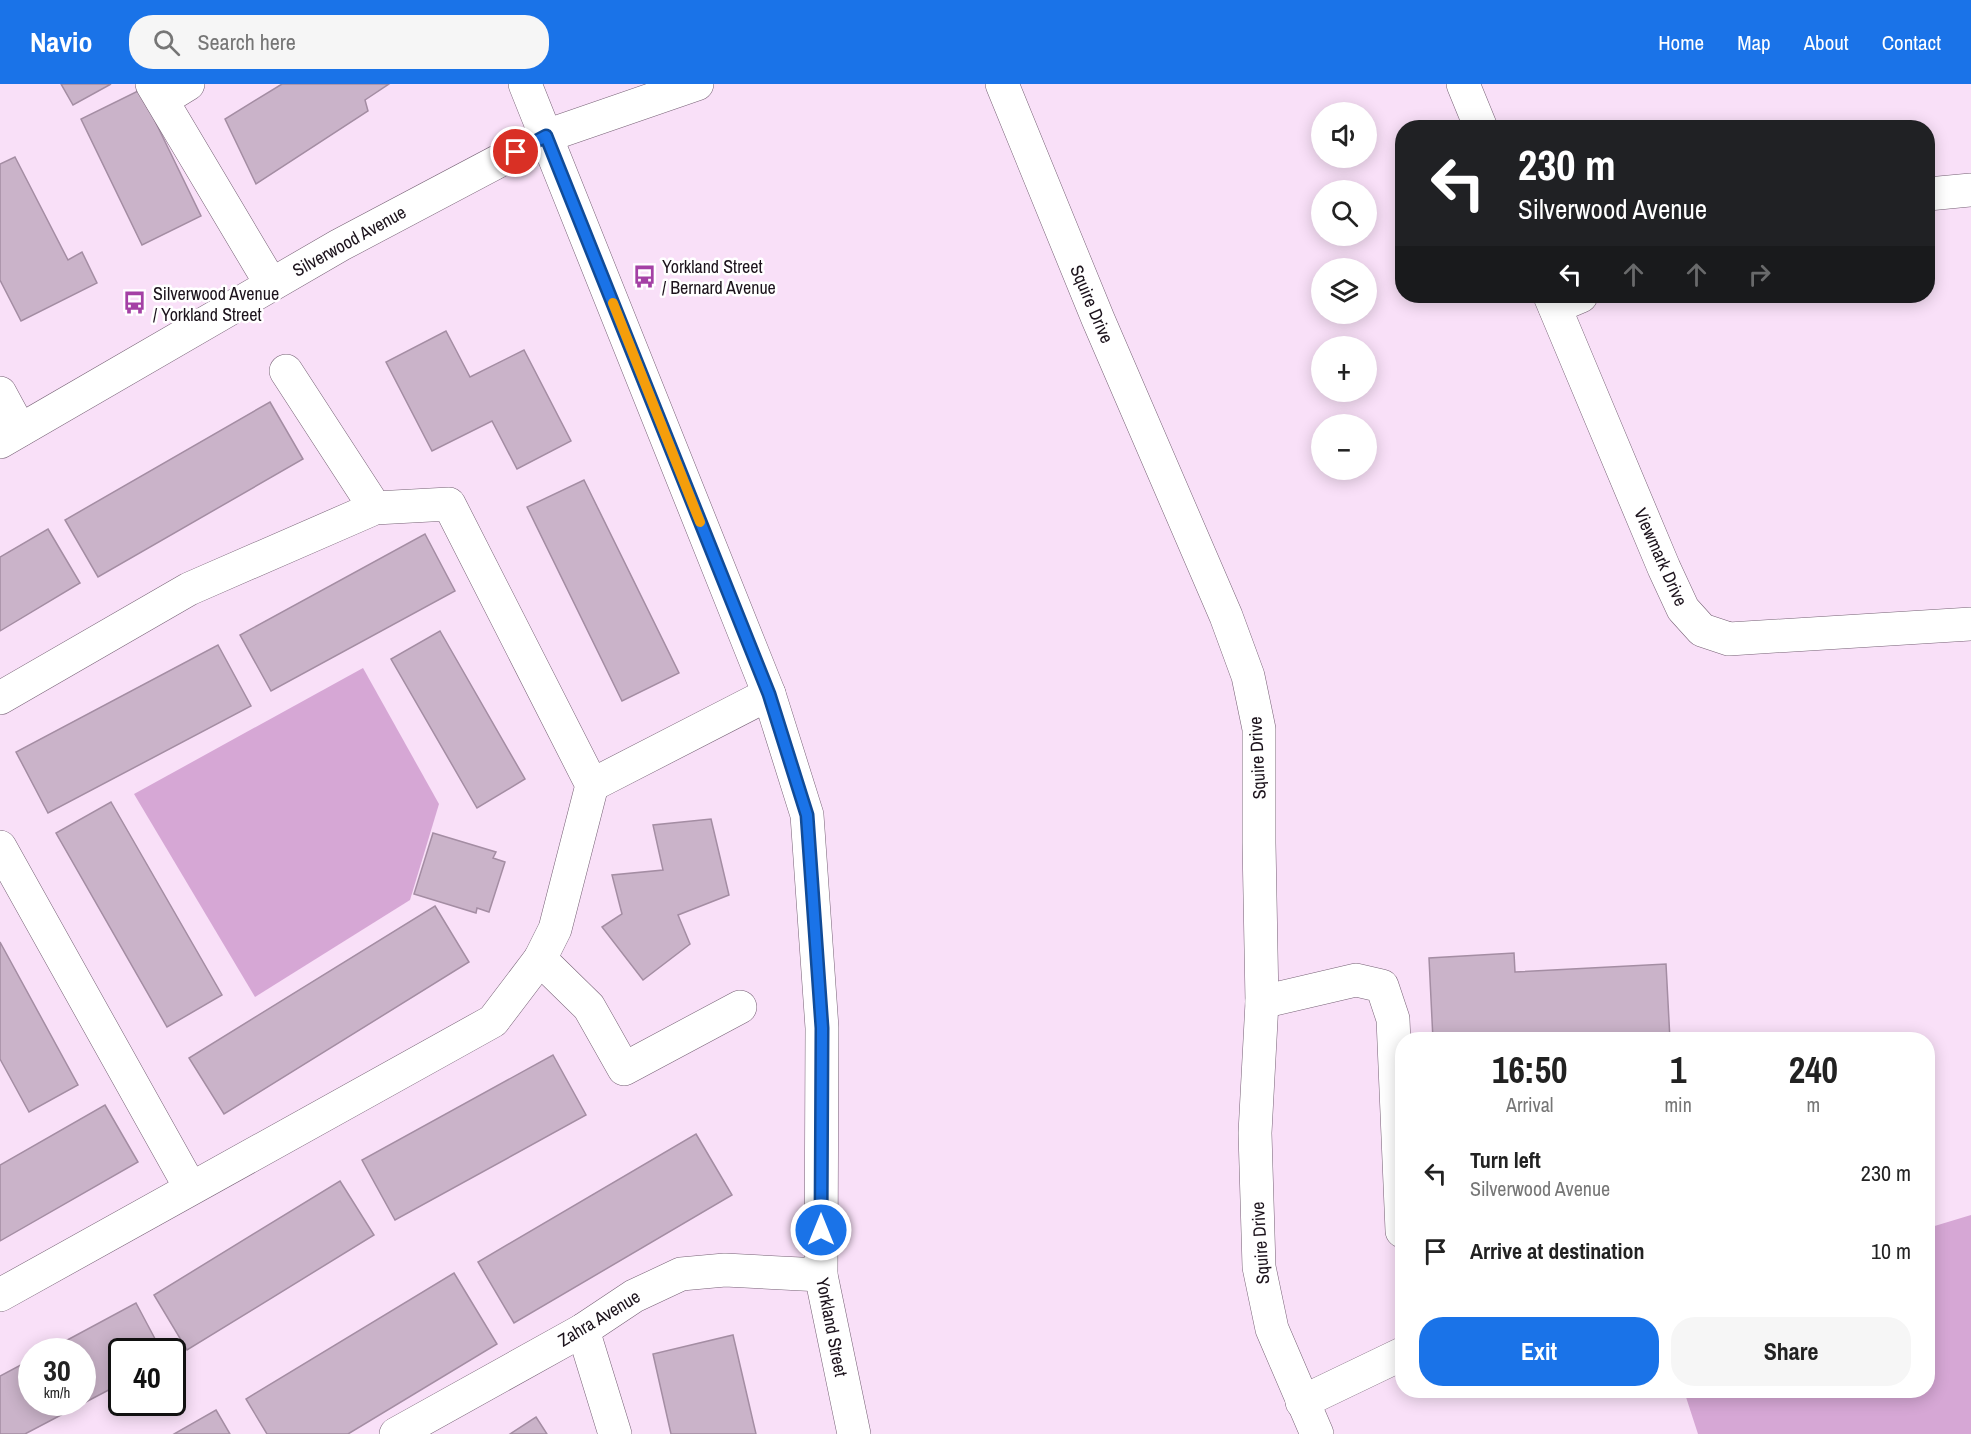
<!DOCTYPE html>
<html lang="en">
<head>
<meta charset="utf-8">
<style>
	:root { --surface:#fff; --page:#f6f6f6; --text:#222; --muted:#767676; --accent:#1a73e8 }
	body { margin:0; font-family:"Archivo Narrow",sans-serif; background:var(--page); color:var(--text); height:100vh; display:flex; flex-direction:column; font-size:22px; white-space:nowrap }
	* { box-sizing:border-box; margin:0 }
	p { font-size:20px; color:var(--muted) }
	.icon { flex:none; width:33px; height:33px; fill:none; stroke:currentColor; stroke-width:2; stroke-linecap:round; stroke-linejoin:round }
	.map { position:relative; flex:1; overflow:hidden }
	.side { position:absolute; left:1395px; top:948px; width:540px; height:366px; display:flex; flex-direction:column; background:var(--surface); border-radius:24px; box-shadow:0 3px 15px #0003 }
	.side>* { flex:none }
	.hud { position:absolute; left:1395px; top:36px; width:540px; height:183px; border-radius:24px; box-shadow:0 3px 15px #0003; background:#202124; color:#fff; overflow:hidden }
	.controls { position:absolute; left:1311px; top:18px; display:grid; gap:12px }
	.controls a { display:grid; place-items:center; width:66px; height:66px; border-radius:50%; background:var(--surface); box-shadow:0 3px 15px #0003; font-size:30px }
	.speed { position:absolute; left:18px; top:1254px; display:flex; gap:12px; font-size:30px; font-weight:700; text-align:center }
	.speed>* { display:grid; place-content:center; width:78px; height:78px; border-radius:50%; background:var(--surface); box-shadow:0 3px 15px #0003; line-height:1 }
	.speed small { font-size:15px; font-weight:400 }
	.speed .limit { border:3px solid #111; border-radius:9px; background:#fff; color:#111 }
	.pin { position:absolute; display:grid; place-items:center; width:51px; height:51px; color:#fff; margin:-26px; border:3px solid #fff; border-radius:50%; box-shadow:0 2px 6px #0007 }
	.me { position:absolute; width:66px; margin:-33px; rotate:0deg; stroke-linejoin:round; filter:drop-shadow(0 0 4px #0008) }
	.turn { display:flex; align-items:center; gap:21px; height:126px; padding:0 24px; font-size:27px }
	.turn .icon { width:78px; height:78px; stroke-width:2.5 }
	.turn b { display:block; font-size:42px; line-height:51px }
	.lanes { display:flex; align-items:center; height:57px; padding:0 24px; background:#0003; justify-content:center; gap:30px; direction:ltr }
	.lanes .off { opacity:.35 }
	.eta { display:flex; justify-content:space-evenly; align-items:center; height:102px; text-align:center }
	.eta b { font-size:36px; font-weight:800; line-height:42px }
	.cta { display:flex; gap:12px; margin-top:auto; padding:12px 24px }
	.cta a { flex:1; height:69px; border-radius:24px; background:var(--accent); color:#fff; font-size:24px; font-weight:800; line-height:69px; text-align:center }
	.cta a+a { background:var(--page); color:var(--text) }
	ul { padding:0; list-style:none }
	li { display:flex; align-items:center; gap:18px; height:78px; padding:0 24px }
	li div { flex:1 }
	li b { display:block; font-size:22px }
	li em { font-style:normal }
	header { display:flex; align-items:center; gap:36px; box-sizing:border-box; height:84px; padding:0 30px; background:var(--accent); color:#fff }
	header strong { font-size:28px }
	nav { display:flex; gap:33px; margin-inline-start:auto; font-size:21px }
	.search { width:420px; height:54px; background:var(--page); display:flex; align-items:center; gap:15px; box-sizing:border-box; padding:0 21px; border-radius:24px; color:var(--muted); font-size:22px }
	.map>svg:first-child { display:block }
	.green { fill:#d6a7d5 }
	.building { fill:#cab3c9; stroke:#a48da3; stroke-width:1.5 }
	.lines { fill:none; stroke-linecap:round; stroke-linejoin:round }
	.minor-casing { stroke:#766175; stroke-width:34 }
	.minor { stroke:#fff; stroke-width:33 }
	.route-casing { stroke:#114b97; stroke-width:15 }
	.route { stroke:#1a73e8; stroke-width:10 }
	.slow { stroke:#f59e0b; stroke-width:10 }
	.labels { text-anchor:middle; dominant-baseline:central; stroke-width:5; stroke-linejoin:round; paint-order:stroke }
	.street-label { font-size:18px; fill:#1c131c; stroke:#fff }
	.poi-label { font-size:18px; fill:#1c131c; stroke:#fff; text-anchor:start }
</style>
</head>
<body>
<header>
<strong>Navio</strong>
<div class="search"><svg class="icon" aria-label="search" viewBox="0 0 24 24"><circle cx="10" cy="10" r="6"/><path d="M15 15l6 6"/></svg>Search here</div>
<nav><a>Home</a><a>Map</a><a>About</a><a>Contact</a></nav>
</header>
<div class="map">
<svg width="1971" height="1350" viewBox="0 0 1971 1350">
	<rect width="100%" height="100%" fill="#f9e0f8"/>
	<!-- green -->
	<g class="green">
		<polygon points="363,584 439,720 410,816 255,913 134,710"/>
		<polygon points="1971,1131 1971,1350 1698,1350 1684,1307 1928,1306 1928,1144"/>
	</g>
	<!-- building -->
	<g class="building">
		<polygon points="61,0 111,0 73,21"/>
		<polygon points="282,0 389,0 365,16 368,27 256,100 225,35"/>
		<polygon points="140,6 201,132 142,161 81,35"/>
		<polygon points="15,73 68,176 82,168 97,199 21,237 0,196 0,80"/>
		<polygon points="446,247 470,293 524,266 571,357 517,385 492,337 432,367 386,278"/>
		<polygon points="270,318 303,375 98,493 65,436"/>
		<polygon points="584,396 679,589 622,617 527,423"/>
		<polygon points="48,445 80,499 0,547 0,473"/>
		<polygon points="425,450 455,507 271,607 240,551"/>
		<polygon points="440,547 525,695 477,724 391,575"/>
		<polygon points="218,561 251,622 48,729 16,668"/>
		<polygon points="111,718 222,911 167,943 56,749"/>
		<polygon points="711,735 729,811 678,831 690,860 643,896 602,843 622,830 612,791 663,786 653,741"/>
		<polygon points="433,749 496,768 493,774 505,778 489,828 477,824 476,829 414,810"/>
		<polygon points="435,822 469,878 224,1030 189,974"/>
		<polygon points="0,858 78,1001 29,1028 0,975"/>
		<polygon points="1514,869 1515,888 1666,880 1670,956 1433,956 1429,874"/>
		<polygon points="553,971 586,1031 395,1136 362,1076"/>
		<polygon points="105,1021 138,1078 0,1157 0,1081"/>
		<polygon points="696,1050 732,1111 514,1239 478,1178"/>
		<polygon points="340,1097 374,1151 187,1266 154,1211"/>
		<polygon points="454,1189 497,1260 348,1350 267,1350 246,1315"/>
		<polygon points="136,1219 162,1268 122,1268 122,1299 25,1350 0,1350 0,1292 32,1275 32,1318 82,1318 82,1268 45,1268"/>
		<polygon points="733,1251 756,1350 671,1350 653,1270"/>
		<polygon points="216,1326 230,1350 174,1350"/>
		<polygon points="536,1333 547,1350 510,1350"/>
	</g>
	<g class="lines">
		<defs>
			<g id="minor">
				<polyline points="152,0 271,200"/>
				<polyline points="525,0 769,610 807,731 822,944 821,1191 854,1350"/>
				<polyline points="1002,0 1098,235 1226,532 1248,592 1259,645 1259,759 1262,918 1255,1049 1259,1183 1272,1245 1317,1350"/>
				<polyline points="1463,0 1481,44"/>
				<polyline points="162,16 188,0"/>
				<polyline points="1928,110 1971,106"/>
				<polyline points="1550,212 1664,484 1683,525 1702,546 1729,555 1971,540"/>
				<polyline points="1555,223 1581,212"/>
				<polyline points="286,287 375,424"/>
				<polyline points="0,309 20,346"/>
				<polyline points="0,358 340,161 546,52 697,0"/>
				<polyline points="0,614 189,505 375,424 449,420 592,701 555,845 540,875 493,937 0,1211"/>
				<polyline points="592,701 769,610"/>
				<polyline points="0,763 190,1103"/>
				<polyline points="540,875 589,923 624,985 740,923"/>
				<polyline points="1262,918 1356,896 1382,902 1393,935 1402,1147"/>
				<polyline points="583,1246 615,1350"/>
				<polyline points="1302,1318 1402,1270"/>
				<polyline points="396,1350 583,1246 634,1212 681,1190 725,1186 821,1191"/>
			</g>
		</defs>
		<!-- minor casing -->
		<use href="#minor" class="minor-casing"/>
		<!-- minor -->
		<use href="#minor" class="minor"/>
	</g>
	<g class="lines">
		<defs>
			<polyline id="route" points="516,68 546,52 769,610 807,731 822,944 821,1146"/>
		</defs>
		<!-- route casing -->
		<use href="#route" class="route-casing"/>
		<!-- route -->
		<use href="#route" class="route"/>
		<!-- slow -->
		<polyline class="slow" points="613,219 700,438"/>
	</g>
	<!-- icons -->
	<defs>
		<symbol id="bus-bare" viewBox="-9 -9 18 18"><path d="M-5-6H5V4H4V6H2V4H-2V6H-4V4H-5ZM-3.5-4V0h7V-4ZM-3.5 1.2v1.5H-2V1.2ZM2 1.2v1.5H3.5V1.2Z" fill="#a440a5" stroke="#fff" stroke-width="2.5" paint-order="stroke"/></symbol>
	</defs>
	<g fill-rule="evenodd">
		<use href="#bus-bare" x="628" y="176" width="33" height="33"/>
		<use href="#bus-bare" x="118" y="202" width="33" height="33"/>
	</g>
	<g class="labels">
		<!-- street labels -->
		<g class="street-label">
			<text transform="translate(349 157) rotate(-29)">Silverwood Avenue</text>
			<text transform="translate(1092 220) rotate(67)">Squire Drive</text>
			<text transform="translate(1661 473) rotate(66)">Viewmark Drive</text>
			<text transform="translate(1257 674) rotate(-93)">Squire Drive</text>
			<text transform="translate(1260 1159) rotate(-94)">Squire Drive</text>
			<text transform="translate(599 1234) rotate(-31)">Zahra Avenue</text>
			<text transform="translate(832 1243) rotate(79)">Yorkland Street</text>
		</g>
		<!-- poi labels -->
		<g class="poi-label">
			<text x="662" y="182">Yorkland Street<tspan x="662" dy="21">/ Bernard Avenue</tspan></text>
			<text x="153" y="209">Silverwood Avenue<tspan x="153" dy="21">/ Yorkland Street</tspan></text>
		</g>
	</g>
</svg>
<div class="controls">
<a><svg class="icon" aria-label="sound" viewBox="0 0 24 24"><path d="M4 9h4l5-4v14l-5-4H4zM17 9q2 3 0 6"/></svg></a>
<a><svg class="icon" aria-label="search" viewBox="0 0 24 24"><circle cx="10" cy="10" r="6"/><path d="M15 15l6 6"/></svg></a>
<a><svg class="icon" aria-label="layers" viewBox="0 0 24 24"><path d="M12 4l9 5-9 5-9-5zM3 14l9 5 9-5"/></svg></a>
<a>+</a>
<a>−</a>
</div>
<div class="speed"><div>30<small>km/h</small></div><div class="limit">40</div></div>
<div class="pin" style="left:516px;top:68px;background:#d93025"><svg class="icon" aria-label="arrive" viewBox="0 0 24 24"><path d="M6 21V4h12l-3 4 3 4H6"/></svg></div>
<svg class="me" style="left:821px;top:1146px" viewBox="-20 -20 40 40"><circle r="17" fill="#1a73e8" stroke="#fff" stroke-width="3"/><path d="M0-11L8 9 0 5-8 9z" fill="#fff"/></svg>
<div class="hud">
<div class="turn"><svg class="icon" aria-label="left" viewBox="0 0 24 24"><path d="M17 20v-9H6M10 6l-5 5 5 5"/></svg><div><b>230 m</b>Silverwood Avenue</div></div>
<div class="lanes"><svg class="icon" aria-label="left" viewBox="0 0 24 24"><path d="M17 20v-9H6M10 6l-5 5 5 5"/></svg><svg class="icon off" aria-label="ahead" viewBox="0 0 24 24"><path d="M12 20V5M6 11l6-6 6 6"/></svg><svg class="icon off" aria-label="ahead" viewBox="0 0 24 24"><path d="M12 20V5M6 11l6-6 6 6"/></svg><svg class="icon off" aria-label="right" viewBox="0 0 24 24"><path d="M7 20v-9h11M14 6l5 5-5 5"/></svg></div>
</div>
<section class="side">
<div class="eta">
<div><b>16:50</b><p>Arrival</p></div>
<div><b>1</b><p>min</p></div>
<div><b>240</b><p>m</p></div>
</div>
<ul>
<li><svg class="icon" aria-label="left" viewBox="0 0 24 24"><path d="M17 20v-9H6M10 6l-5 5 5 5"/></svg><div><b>Turn left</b><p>Silverwood Avenue</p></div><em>230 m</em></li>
<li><svg class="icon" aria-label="arrive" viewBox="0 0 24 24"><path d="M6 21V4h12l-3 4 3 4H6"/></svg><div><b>Arrive at destination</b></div><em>10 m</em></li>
</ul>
<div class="cta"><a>Exit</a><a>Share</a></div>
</section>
</div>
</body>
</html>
